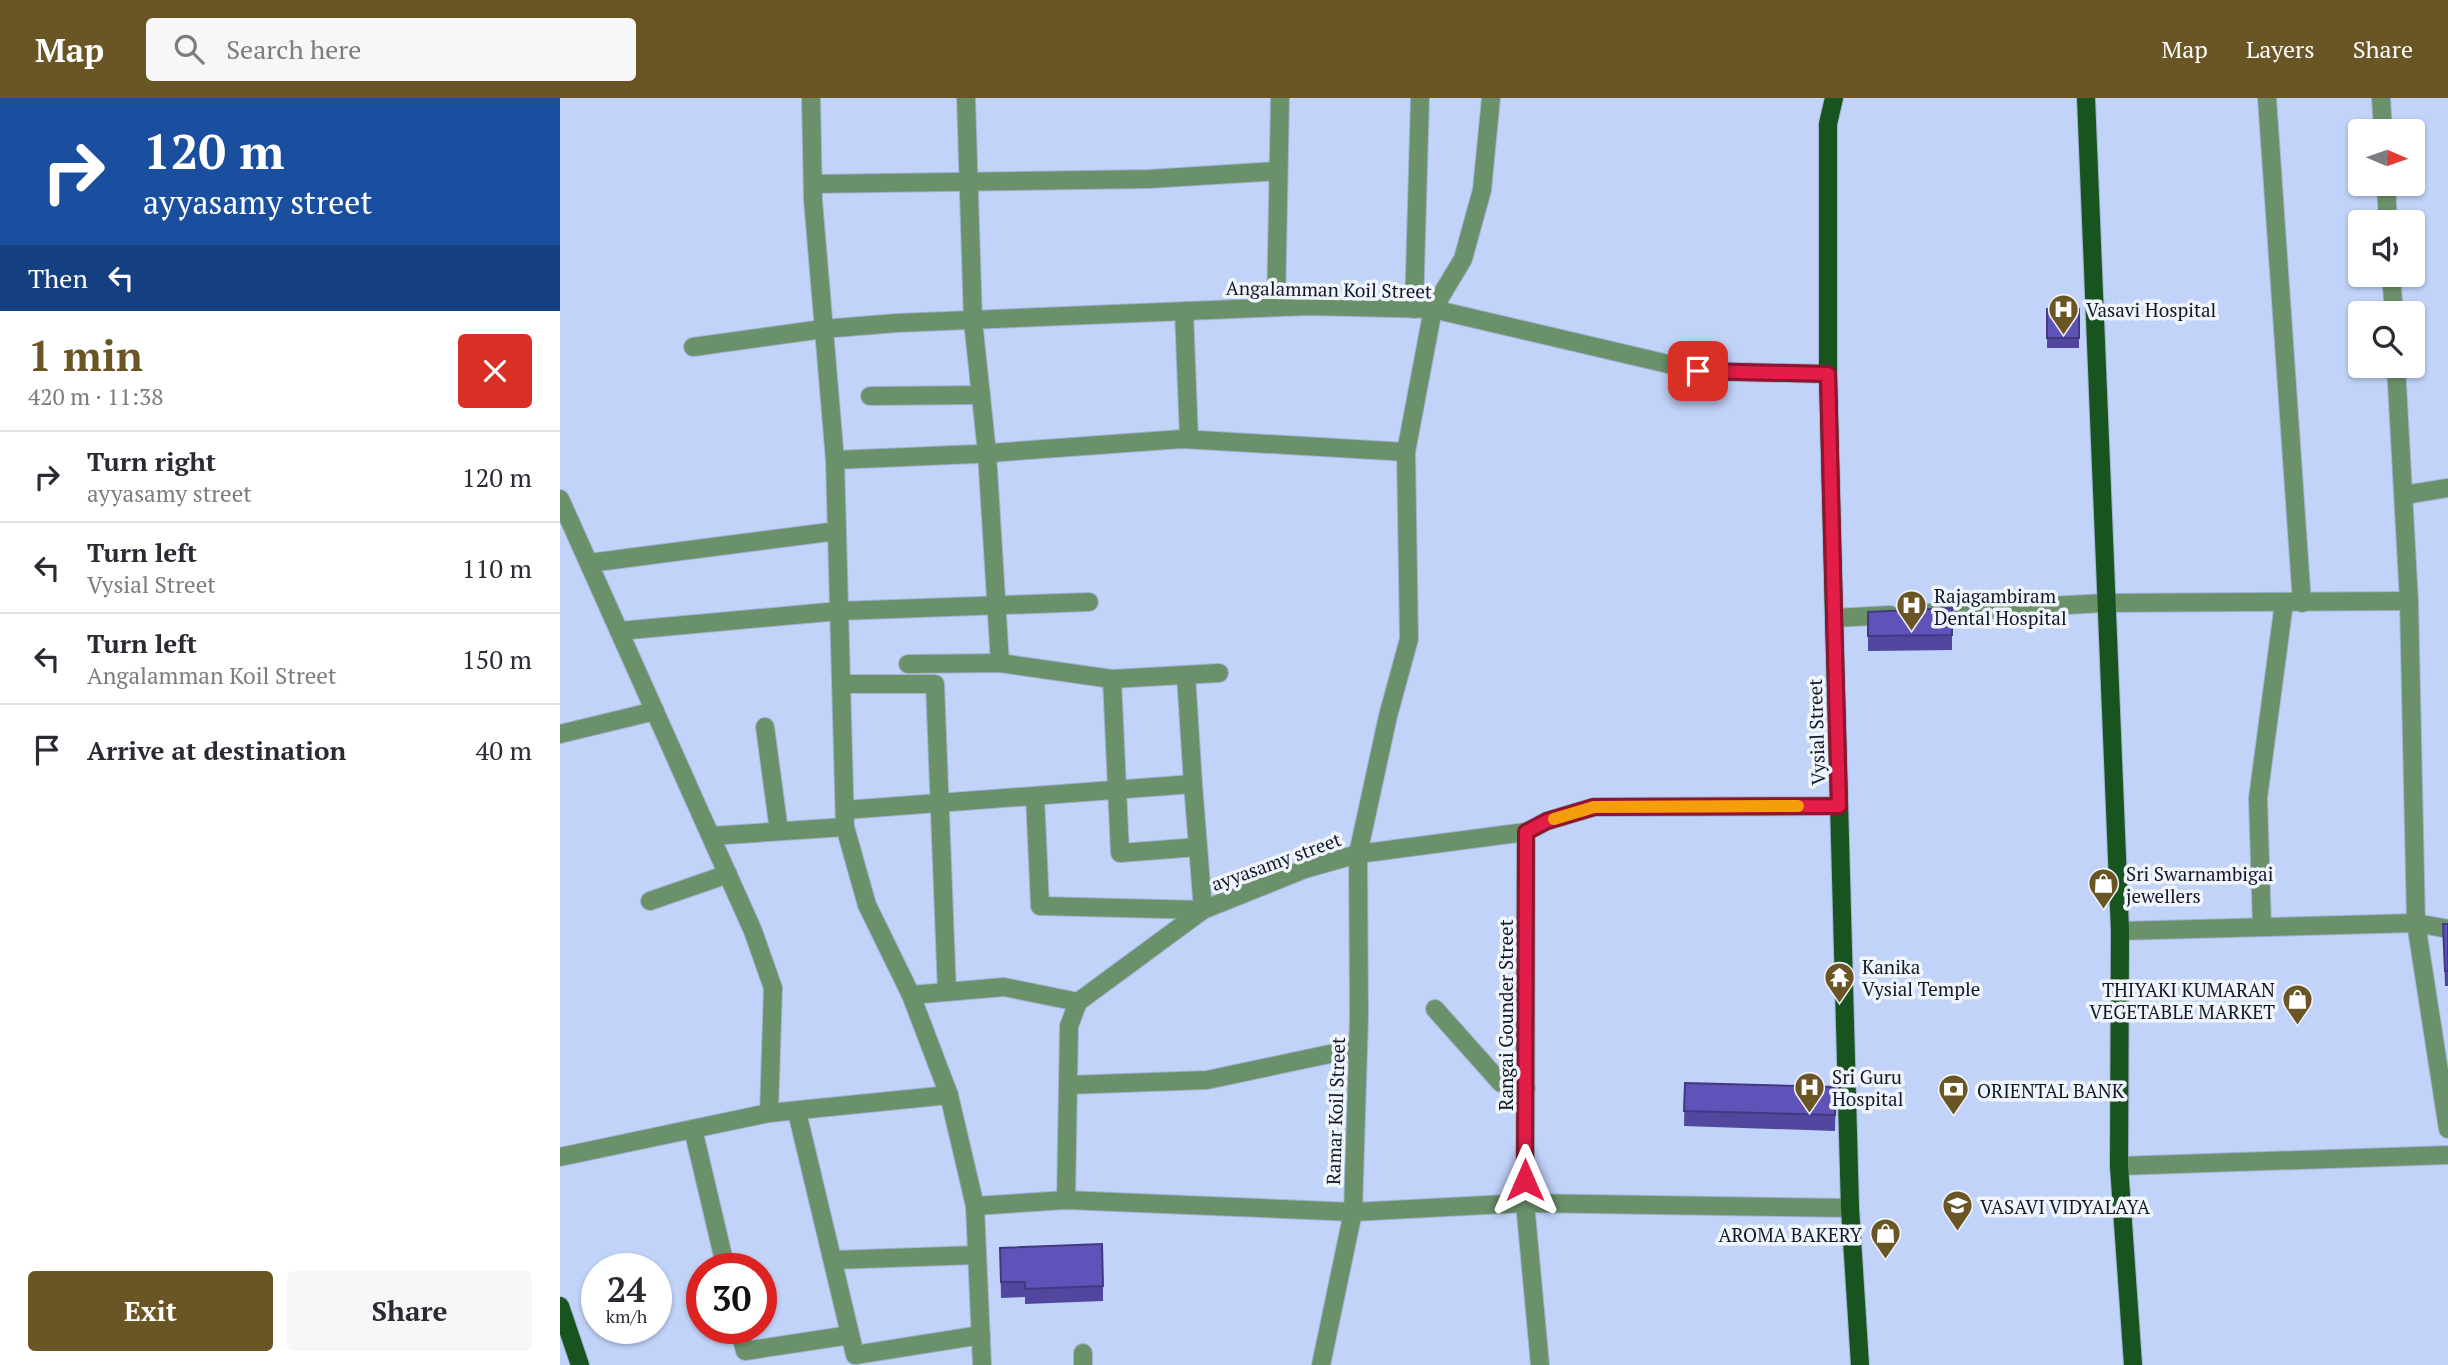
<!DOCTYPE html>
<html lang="en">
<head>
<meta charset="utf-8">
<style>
	:root { --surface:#fff; --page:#f7f7f7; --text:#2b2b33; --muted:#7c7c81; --line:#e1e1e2; --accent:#6a5524 }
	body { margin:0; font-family:"PT Serif",serif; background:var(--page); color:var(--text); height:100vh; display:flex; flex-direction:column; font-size:26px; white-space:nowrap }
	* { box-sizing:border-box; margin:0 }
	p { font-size:23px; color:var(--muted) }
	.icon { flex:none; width:38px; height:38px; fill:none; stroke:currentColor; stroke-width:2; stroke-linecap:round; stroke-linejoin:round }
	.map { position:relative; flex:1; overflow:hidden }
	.sheet { display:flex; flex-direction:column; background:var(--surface); width:560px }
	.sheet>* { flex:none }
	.hud { background:#1a4fa0; color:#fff; overflow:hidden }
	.needle { width:46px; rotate:92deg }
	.tools { position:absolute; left:1788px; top:21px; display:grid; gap:14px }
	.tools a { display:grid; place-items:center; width:77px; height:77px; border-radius:7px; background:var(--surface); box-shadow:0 2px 5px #0004; font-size:35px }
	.speed { position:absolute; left:21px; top:1155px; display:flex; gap:14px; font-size:35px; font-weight:700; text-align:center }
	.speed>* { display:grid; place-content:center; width:91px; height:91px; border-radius:50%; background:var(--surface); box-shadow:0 2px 5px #0004; line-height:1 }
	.speed small { font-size:18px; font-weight:400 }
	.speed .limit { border:10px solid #d22; background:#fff; color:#111 }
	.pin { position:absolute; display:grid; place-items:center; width:60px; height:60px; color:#fff; margin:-30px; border-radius:14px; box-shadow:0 4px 10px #0006 }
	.me { position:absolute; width:77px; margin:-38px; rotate:0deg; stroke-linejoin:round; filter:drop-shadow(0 0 5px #0008) }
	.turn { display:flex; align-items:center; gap:24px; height:147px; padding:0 28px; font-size:32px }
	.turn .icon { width:91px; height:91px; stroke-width:2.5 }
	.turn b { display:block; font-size:49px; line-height:60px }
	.then { display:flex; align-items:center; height:66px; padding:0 28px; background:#0003; gap:14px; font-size:26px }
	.round { display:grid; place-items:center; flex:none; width:74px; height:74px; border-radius:7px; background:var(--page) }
	.summary { display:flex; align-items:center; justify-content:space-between; height:119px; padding:0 28px }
	h1 { font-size:42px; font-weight:600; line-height:52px; color:var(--accent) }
	.cta { display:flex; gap:14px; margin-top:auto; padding:14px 28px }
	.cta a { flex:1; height:80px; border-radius:7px; background:var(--accent); color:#fff; font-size:28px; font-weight:600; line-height:80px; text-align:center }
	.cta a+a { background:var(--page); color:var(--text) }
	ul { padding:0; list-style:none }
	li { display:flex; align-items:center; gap:21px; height:91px; padding:0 28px; border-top:2px solid var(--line) }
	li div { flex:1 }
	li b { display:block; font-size:26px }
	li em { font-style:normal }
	header { display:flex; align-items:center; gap:42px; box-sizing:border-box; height:98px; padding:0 35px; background:var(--accent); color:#fff }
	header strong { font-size:33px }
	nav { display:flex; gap:38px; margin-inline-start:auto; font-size:24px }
	.search { width:490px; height:63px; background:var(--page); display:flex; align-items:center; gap:18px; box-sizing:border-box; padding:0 24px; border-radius:7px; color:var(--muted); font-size:26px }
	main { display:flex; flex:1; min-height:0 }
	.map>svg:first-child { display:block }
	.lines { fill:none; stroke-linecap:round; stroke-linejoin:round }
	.minor-casing { stroke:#a2b2d3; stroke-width:20 }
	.major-casing { stroke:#a2b2d3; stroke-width:20 }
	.minor { stroke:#6b916b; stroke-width:18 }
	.major { stroke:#17541f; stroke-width:18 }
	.wall { fill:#52479e }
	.building { fill:#5f52b8; stroke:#423981; stroke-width:2 }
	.route-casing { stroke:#92132f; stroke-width:18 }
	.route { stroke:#e11d48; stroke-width:12 }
	.slow { stroke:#f59e0b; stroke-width:12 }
	.labels { text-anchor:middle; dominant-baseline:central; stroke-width:7; stroke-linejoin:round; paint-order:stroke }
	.street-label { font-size:19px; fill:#121926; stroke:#f0f4fc }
	.poi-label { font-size:19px; fill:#121926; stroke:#f0f4fc; text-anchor:start }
</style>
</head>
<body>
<header>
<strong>Map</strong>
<div class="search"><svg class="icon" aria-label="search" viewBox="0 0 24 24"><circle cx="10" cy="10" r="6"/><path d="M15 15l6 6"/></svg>Search here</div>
<nav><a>Map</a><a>Layers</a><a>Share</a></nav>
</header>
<main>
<section class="sheet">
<div class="hud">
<div class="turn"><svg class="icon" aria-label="right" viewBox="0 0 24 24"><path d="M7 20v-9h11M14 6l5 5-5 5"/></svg><div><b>120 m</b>ayyasamy street</div></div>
<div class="then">Then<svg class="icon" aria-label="left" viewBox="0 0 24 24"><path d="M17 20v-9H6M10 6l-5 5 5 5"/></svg></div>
</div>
<div class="summary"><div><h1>1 min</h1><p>420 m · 11:38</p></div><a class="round" style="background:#d93025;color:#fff"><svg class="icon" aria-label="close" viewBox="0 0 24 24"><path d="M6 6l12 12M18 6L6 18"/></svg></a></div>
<ul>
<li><svg class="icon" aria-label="right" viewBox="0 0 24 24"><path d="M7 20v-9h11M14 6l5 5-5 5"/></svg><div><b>Turn right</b><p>ayyasamy street</p></div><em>120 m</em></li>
<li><svg class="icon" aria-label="left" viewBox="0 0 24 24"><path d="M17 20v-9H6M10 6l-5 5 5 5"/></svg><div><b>Turn left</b><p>Vysial Street</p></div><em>110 m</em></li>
<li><svg class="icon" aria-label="left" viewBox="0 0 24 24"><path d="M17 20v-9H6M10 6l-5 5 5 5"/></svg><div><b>Turn left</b><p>Angalamman Koil Street</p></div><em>150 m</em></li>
<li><svg class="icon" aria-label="arrive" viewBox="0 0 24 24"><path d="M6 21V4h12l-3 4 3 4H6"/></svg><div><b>Arrive at destination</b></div><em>40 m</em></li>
</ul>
<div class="cta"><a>Exit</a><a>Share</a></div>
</section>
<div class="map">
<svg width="1888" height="1267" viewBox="0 0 1888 1267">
	<rect width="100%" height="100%" fill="#c1d3f9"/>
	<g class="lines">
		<defs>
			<g id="minor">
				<polyline points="251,0 253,102 275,362 285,729 307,807 351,897 389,997 415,1108"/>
				<polyline points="406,0 413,223 427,355 440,565"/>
				<polyline points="1707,0 1742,505"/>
				<polyline points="1821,0 1823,33"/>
				<polyline points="253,86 589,81 718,73"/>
				<polyline points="1826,86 1828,124"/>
				<polyline points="1831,177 1834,215"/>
				<polyline points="716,209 720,0"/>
				<polyline points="854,211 860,0"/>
				<polyline points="624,213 629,341"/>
				<polyline points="133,249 263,231 337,225 749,208 873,211 1138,273 1268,276"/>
				<polyline points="1836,268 1849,503 1856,825 1888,1031"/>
				<polyline points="310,298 421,297"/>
				<polyline points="275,362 416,356 622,341 846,354"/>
				<polyline points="1844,397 1888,390"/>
				<polyline points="0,401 193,833 213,890 209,1015 0,1059"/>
				<polyline points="29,465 277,433"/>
				<polyline points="1368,515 1544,505 1849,503"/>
				<polyline points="1274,520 1330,517"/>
				<polyline points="59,533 279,513 529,504"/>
				<polyline points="348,566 440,565 552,581 659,575"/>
				<polyline points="626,577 633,686"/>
				<polyline points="552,581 560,755 638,749"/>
				<polyline points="282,586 375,586 387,894"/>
				<polyline points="205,629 219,733"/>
				<polyline points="0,636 95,613"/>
				<polyline points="285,712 633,686 643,812 480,808 475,698"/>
				<polyline points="966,734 965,1105 980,1267"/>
				<polyline points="151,738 285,729"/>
				<polyline points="90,803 168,776"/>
				<polyline points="1702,829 1698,700 1724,505"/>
				<polyline points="1560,833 1856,825 1888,831"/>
				<polyline points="351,897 444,889 518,904"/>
				<polyline points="875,911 941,985 966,990"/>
				<polyline points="508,987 647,982 798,950"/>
				<polyline points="237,1014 295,1257 421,1237"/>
				<polyline points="209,1015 389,997"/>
				<polyline points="133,1031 166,1171"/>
				<polyline points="1559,1068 1888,1057"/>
				<polyline points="506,1102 509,928 518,904 643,812 745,771 798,756 966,734 987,723 1034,709 1279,708"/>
				<polyline points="273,1162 417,1157"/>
				<polyline points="179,1230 185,1253 290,1237"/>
				<polyline points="422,1267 415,1108 506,1102 793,1114 965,1105 1290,1110"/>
				<polyline points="523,1267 523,1255"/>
				<polyline points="761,1267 793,1114 799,919 798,756 828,618 849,541 846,354 873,211 903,161 922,92 931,0"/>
			</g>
			<g id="major">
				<polyline points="1274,0 1268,26 1268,276 1274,520 1290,1110 1300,1267"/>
				<polyline points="1526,0 1560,833 1559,1068 1573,1267"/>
				<polyline points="0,1208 20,1267"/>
			</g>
		</defs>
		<!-- minor casing -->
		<use href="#minor" class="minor-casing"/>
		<!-- major casing -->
		<use href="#major" class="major-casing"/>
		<!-- minor -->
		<use href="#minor" class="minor"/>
		<!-- major -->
		<use href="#major" class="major"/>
	</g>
	<!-- wall -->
	<g class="wall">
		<rect x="1487" y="211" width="32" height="39"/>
		<polygon points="1308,514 1392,537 1392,552 1308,553"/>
		<polygon points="1883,826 1888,826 1888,888 1885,888"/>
		<polygon points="1125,985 1276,989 1275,1033 1124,1028"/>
		<polygon points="440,1150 543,1188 543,1203 465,1206 465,1199 441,1200"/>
	</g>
	<!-- building -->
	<g class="building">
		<rect x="1487" y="211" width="32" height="29"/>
		<polygon points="1392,510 1392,537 1308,538 1308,514"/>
		<polygon points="1883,826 1888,826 1888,873 1885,873"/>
		<polygon points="1125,985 1276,989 1275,1017 1124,1013"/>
		<polygon points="542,1146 543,1188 465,1191 465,1184 441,1184 440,1150"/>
	</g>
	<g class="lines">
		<defs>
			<polyline id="route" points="965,1082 966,734 987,723 1034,709 1279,708 1268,276 1138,273"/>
		</defs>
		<!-- route casing -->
		<use href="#route" class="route-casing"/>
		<!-- route -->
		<use href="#route" class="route"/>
		<!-- slow -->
		<polyline class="slow" points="994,721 1034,709 1238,708"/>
	</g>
	<!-- icons -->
	<defs>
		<symbol id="hospital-pin" viewBox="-11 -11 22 30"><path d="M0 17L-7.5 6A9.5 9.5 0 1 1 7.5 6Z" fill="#6a5524" stroke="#f0f4fc"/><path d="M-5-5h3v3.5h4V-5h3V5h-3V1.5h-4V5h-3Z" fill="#fff"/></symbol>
		<symbol id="shop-pin" viewBox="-11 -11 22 30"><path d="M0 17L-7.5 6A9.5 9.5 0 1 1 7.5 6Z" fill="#6a5524" stroke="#f0f4fc"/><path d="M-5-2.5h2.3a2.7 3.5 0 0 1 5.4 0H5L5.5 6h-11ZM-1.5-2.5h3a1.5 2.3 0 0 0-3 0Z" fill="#fff"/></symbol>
		<symbol id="temple-pin" viewBox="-11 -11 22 30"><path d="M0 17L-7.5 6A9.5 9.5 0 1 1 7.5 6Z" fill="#6a5524" stroke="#f0f4fc"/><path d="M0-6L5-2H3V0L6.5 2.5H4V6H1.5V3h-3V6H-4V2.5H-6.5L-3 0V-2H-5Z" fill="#fff"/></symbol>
		<symbol id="bank-pin" viewBox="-11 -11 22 30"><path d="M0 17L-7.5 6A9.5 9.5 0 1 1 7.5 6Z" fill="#6a5524" stroke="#f0f4fc"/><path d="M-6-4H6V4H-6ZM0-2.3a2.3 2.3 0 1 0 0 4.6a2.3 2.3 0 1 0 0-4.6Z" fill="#fff"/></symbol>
		<symbol id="school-pin" viewBox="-11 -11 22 30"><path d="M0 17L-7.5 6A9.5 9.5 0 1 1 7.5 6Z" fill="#6a5524" stroke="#f0f4fc"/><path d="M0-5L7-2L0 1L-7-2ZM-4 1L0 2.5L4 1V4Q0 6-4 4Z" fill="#fff"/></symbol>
	</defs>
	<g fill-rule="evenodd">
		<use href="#hospital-pin" x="1486" y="194" width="35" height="47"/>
		<use href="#hospital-pin" x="1334" y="490" width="35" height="47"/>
		<use href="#shop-pin" x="1526" y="768" width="35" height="47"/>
		<use href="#temple-pin" x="1262" y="862" width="35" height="47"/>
		<use href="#shop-pin" x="1720" y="884" width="35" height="47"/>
		<use href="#hospital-pin" x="1232" y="972" width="35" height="47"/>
		<use href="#bank-pin" x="1376" y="974" width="35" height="47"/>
		<use href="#school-pin" x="1380" y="1090" width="35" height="47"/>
		<use href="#shop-pin" x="1308" y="1118" width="35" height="47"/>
	</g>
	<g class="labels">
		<!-- street labels -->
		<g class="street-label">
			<text transform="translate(769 191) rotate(1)">Angalamman Koil Street</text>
			<text transform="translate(1256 634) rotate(-92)">Vysial Street</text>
			<text transform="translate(716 763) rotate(-20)">ayyasamy street</text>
			<text transform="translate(945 917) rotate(-90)">Rangai Gounder Street</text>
			<text transform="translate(775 1013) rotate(-88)">Ramar Koil Street</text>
		</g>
		<!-- poi labels -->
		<g class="poi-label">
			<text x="1526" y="211">Vasavi Hospital</text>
			<text x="1374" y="497">Rajagambiram<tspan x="1374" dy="22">Dental Hospital</tspan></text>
			<text x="1566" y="775">Sri Swarnambigai<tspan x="1566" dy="22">jewellers</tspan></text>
			<text x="1302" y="868">Kanika<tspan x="1302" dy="22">Vysial Temple</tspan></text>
			<text x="1715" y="891" text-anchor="end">THIYAKI KUMARAN<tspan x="1715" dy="22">VEGETABLE MARKET</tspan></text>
			<text x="1272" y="978">Sri Guru<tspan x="1272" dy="22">Hospital</tspan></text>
			<text x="1417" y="992">ORIENTAL BANK</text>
			<text x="1420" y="1108">VASAVI VIDYALAYA</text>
			<text x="1302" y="1136" text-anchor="end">AROMA BAKERY</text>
		</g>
	</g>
</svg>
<div class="tools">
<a><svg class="needle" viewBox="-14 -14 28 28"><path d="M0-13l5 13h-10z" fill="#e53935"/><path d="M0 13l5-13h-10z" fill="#7c7c81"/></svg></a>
<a><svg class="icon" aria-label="sound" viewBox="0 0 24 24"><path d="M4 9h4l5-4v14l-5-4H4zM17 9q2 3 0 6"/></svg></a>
<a><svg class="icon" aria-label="search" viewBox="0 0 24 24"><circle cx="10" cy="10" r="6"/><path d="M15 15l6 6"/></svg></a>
</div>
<div class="speed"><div>24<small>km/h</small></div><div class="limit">30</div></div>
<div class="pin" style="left:1138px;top:273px;background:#d93025"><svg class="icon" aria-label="arrive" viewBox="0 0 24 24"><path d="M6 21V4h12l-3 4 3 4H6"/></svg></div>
<svg class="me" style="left:965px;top:1082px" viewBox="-20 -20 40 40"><path d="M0-17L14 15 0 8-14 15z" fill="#e11d48" stroke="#fff" stroke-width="4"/></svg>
</div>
</main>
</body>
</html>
